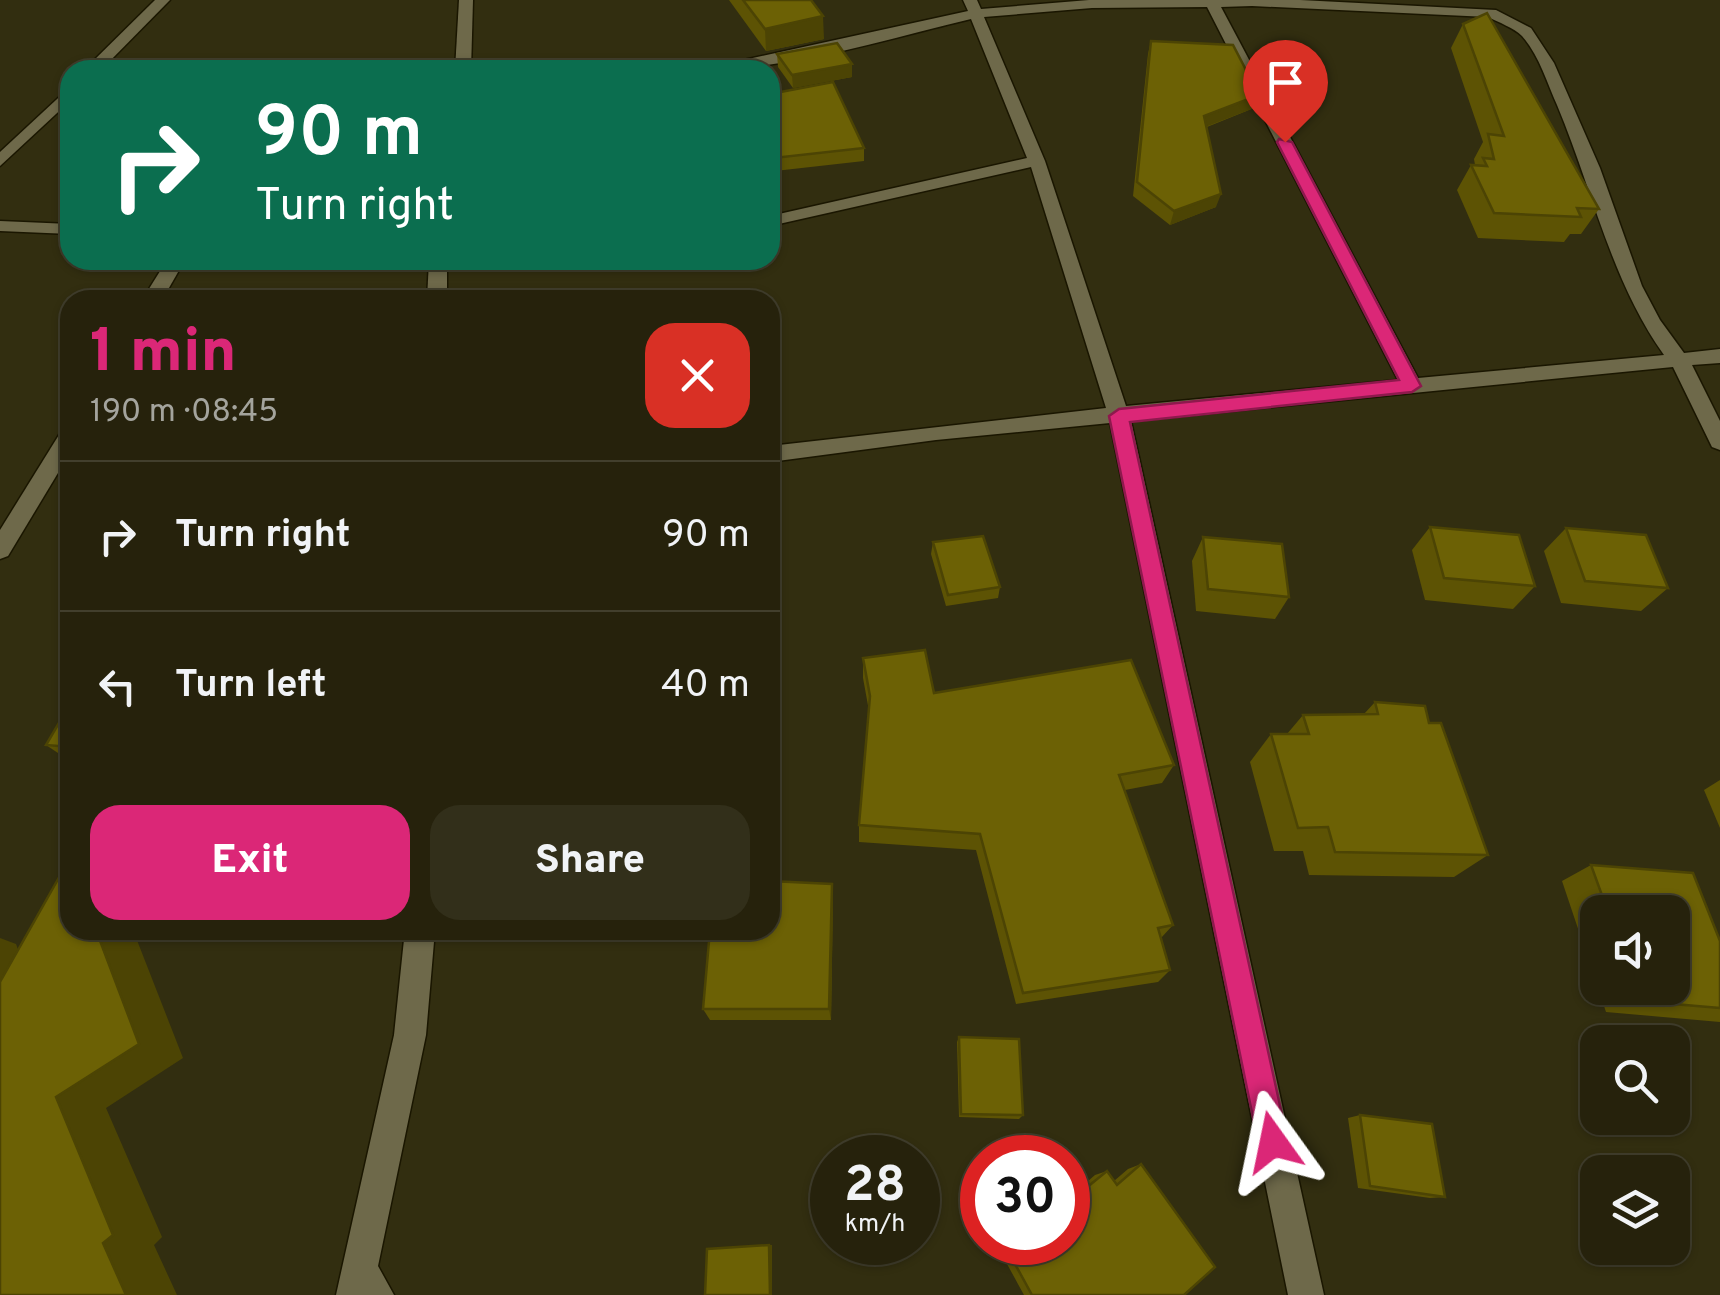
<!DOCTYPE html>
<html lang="en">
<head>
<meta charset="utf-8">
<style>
	:root { --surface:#26220c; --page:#322f1a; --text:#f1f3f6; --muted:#a4a49d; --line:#423f2d; --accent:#db2777 }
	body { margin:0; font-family:Overpass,sans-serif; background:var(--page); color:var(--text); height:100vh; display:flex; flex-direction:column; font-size:38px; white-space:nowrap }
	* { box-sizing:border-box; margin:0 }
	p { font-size:32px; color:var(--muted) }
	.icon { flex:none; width:55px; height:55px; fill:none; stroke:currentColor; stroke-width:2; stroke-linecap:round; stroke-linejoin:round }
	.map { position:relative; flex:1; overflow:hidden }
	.side { position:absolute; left:60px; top:290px; width:720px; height:650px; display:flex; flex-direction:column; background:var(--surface); border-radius:30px; box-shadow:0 2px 8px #0004,0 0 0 2px var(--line) }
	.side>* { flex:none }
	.guide { position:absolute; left:60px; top:60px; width:720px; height:210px; border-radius:30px; box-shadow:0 2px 8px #0004,0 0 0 2px var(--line); background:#0b6e4f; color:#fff; overflow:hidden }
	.buttons { position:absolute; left:1580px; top:895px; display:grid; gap:20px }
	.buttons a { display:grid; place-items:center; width:110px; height:110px; border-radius:20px; background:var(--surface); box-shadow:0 2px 8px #0004,0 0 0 2px var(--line); font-size:50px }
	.speed { position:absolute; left:810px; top:1135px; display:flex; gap:20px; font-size:50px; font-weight:700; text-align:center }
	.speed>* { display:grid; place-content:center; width:130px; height:130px; border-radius:50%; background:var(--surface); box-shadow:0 2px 8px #0004,0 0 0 2px var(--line); line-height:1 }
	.speed small { font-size:25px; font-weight:400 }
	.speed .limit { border:15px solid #d22; background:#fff; color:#111 }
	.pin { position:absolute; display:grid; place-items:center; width:85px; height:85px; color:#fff; margin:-102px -42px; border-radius:50% 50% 50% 0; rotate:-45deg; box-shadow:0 0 10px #0007 }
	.pin .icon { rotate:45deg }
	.me { position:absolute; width:110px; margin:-55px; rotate:348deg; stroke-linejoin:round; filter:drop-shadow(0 0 8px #0008) }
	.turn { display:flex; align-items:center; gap:35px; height:210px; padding:0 30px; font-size:45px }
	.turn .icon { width:130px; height:130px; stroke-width:2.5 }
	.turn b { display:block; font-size:70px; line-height:85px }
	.round { display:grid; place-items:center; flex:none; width:105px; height:105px; border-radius:30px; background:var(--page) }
	.head { display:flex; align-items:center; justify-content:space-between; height:170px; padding:0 30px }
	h1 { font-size:60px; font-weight:800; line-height:75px; color:var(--accent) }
	.primary-button { display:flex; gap:20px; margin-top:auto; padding:20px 30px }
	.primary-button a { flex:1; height:115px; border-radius:30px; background:var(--accent); color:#fff; font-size:40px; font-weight:800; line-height:115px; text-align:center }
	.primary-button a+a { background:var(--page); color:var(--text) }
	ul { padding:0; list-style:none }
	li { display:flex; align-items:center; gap:30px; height:150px; padding:0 30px; border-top:2px solid var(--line) }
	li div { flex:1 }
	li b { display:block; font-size:38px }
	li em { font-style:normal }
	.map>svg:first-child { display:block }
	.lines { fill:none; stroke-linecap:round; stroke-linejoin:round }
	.minor-casing { stroke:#1a1600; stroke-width:3 }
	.minor { fill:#6e694a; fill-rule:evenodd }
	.wall { fill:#5d5304; fill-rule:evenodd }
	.shaded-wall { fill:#4c4404 }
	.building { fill:#6c6105; stroke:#4c4404; stroke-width:2.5 }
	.route { fill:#db2777; stroke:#8e194d; stroke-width:2.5 }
</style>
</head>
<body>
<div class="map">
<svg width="1720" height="1295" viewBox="0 0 1720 1295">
	<rect width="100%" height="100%" fill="#322e10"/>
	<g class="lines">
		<defs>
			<g id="minor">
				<polygon points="155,0 170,0 101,70 84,70"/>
				<polygon points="459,0 473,0 471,70 455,70"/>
				<path d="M963,0H977L981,9L1089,0H1300L1496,10L1531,28L1554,63L1600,168L1642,286L1660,320L1684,353L1720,349V363L1692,365L1720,421V450L1712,447L1673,367L1131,421L1324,1295H1288L1110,423L936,440L770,462V446L1106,408L1031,167L770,226V216L1027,158L971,19C883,40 790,70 698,70L968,11ZM1252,6L1488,17C1498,22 1514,28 1522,36C1539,55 1547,83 1557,105C1592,188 1611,281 1664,355L1418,378L1221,7ZM1207,7L1398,380L1126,406L1045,161L984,17L1092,8Z"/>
				<polygon points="70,87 70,101 0,166 0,152"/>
				<polygon points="0,221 70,224 70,234 0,231"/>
				<polygon points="167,260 185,260 162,300 142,300"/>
				<polygon points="429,260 447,260 447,300 427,300"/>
				<polygon points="70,427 70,453 8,556 0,559 0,530 62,430"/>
				<polygon points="405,930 435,930 426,1035 378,1266 394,1295 336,1295 394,1035"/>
			</g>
		</defs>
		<!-- minor casing -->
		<use href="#minor" class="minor-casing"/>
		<!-- minor -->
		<use href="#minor" class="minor"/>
	</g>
	<!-- wall -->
	<g class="wall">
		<polygon points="729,0 811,0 824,39 766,51"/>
		<polygon points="1463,24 1599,209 1581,234 1570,234 1564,242 1478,238 1457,190 1471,165 1475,165 1474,159 1483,142 1451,48"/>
		<polygon points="1151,41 1254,108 1207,127 1216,207 1170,225 1133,196 1148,54"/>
		<polygon points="777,54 852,64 852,77 793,88 778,67"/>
		<polygon points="770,94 864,148 864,161 775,171 770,159"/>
		<polygon points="1430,527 1535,586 1513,609 1425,600 1412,550"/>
		<polygon points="1566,528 1668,588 1641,611 1561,603 1544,551"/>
		<polygon points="1203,537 1289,597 1275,619 1196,611 1192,561"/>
		<polygon points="933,542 1000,587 998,598 946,606 931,554"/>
		<polygon points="863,658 934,693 1174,765 1162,783 1125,790 1173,925 1161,938 1170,970 1158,982 1016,1004 976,850 859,842 859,825 869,711 863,678"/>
		<polygon points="1375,702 1429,723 1488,855 1454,877 1309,875 1303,851 1274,851 1250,762 1271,734 1287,734 1303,715 1364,714"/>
		<polygon points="70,704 70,761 46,745"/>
		<polygon points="1720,780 1720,828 1704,790"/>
		<path d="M1591,865L1693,873L1720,941V1022L1606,1012L1562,881ZM1598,912H1672V988H1598Z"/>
		<polygon points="833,899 831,1020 710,1020 703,1009"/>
		<polygon points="959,1037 1023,1115 1019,1119 959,1117 957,1042"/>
		<polygon points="1360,1115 1445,1197 1430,1198 1358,1188 1348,1118"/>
		<polygon points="1141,1164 1184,1295 1024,1295 995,1242 1068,1242 1073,1194 1095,1175 1107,1171 1114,1181 1128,1169"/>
	</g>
	<!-- shaded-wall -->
	<g class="shaded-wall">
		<polygon points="823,16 824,39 766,51 765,29"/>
		<polygon points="852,64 852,77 793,88 792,75"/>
		<polygon points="1259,95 1254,108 1200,129 1204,116"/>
		<polygon points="1221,194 1216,207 1170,225 1174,211"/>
		<polygon points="832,884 833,899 831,1020 829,1009"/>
		<polygon points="96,930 133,930 183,1058 106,1108 162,1237 154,1245 177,1295 126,1295 103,1243 56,1097"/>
		<polygon points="0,938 16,944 42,1015 0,1002"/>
		<polygon points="769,1245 772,1245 772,1295 770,1295"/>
	</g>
	<!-- building -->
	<g class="building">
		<polygon points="743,0 811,0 823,16 765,29"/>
		<polygon points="1487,13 1599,209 1577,208 1581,217 1494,213 1471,165 1487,166 1483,158 1494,159 1488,134 1504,136 1463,24"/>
		<polygon points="1151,41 1233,45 1259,95 1204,116 1221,194 1174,211 1137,182"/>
		<polygon points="837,43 852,64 792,75 777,54"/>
		<polygon points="833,82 864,148 774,158 770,148 770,94"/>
		<polygon points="1430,527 1519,535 1535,586 1444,578"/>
		<polygon points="1566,528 1646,535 1668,588 1585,581"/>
		<polygon points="983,536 1000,587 948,595 933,542"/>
		<polygon points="1203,537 1282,544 1289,597 1208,589"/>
		<polygon points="925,650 934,693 1131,660 1174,765 1119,775 1173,925 1158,928 1170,970 1023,993 980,834 859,825 870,696 863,658"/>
		<polygon points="1375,702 1425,706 1429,723 1441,723 1488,855 1335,852 1328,827 1298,828 1271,734 1309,734 1303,715 1378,714"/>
		<polygon points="70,704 70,747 46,745"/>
		<polygon points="70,858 70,930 96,930 139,1044 56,1097 113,1235 103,1243 126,1295 0,1295 0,982"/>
		<polygon points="1591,865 1693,873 1720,941 1720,1008 1639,1001 1634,988 1672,988 1672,912 1608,912"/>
		<polygon points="770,881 832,884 829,1009 703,1009 710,930 770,930"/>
		<polygon points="959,1037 1019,1039 1023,1115 961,1114"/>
		<polygon points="1360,1115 1432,1124 1445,1197 1370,1186"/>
		<polygon points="1141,1164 1215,1267 1184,1295 1032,1295 1003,1242 1068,1242 1068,1185 1075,1197 1107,1171 1117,1185"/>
		<polygon points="769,1245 770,1295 705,1295 707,1249"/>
	</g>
	<!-- route -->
	<polygon class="route" points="1279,139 1292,142 1421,386 1412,392 1130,422 1288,1142 1284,1153 1273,1157 1262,1153 1258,1142 1109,416 1119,409 1399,380 1277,142"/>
</svg>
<div class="buttons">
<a><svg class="icon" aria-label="sound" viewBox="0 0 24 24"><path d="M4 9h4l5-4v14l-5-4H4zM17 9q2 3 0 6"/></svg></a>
<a><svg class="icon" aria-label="search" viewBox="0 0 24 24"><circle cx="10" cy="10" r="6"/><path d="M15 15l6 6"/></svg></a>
<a><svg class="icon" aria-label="layers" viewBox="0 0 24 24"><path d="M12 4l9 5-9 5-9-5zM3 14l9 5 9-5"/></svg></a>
</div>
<div class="speed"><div>28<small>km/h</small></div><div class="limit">30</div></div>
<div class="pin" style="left:1285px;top:142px;background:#d93025"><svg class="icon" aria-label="arrive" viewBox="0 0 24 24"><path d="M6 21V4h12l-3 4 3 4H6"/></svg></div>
<svg class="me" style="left:1273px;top:1142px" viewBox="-20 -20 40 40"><path d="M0-17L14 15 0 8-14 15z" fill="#db2777" stroke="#fff" stroke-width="4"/></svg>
<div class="guide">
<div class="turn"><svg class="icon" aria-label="right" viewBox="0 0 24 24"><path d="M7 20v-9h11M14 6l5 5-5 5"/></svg><div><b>90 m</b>Turn right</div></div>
</div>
<section class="side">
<div class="head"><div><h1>1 min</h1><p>190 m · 08:45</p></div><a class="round" style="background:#d93025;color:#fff"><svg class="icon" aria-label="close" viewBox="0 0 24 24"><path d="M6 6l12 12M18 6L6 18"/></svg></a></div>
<ul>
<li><svg class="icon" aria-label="right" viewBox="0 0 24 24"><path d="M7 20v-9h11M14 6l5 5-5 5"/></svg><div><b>Turn right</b></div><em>90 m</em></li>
<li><svg class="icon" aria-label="left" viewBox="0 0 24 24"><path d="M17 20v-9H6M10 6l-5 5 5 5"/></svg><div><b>Turn left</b></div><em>40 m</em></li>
</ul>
<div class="primary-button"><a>Exit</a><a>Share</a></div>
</section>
</div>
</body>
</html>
